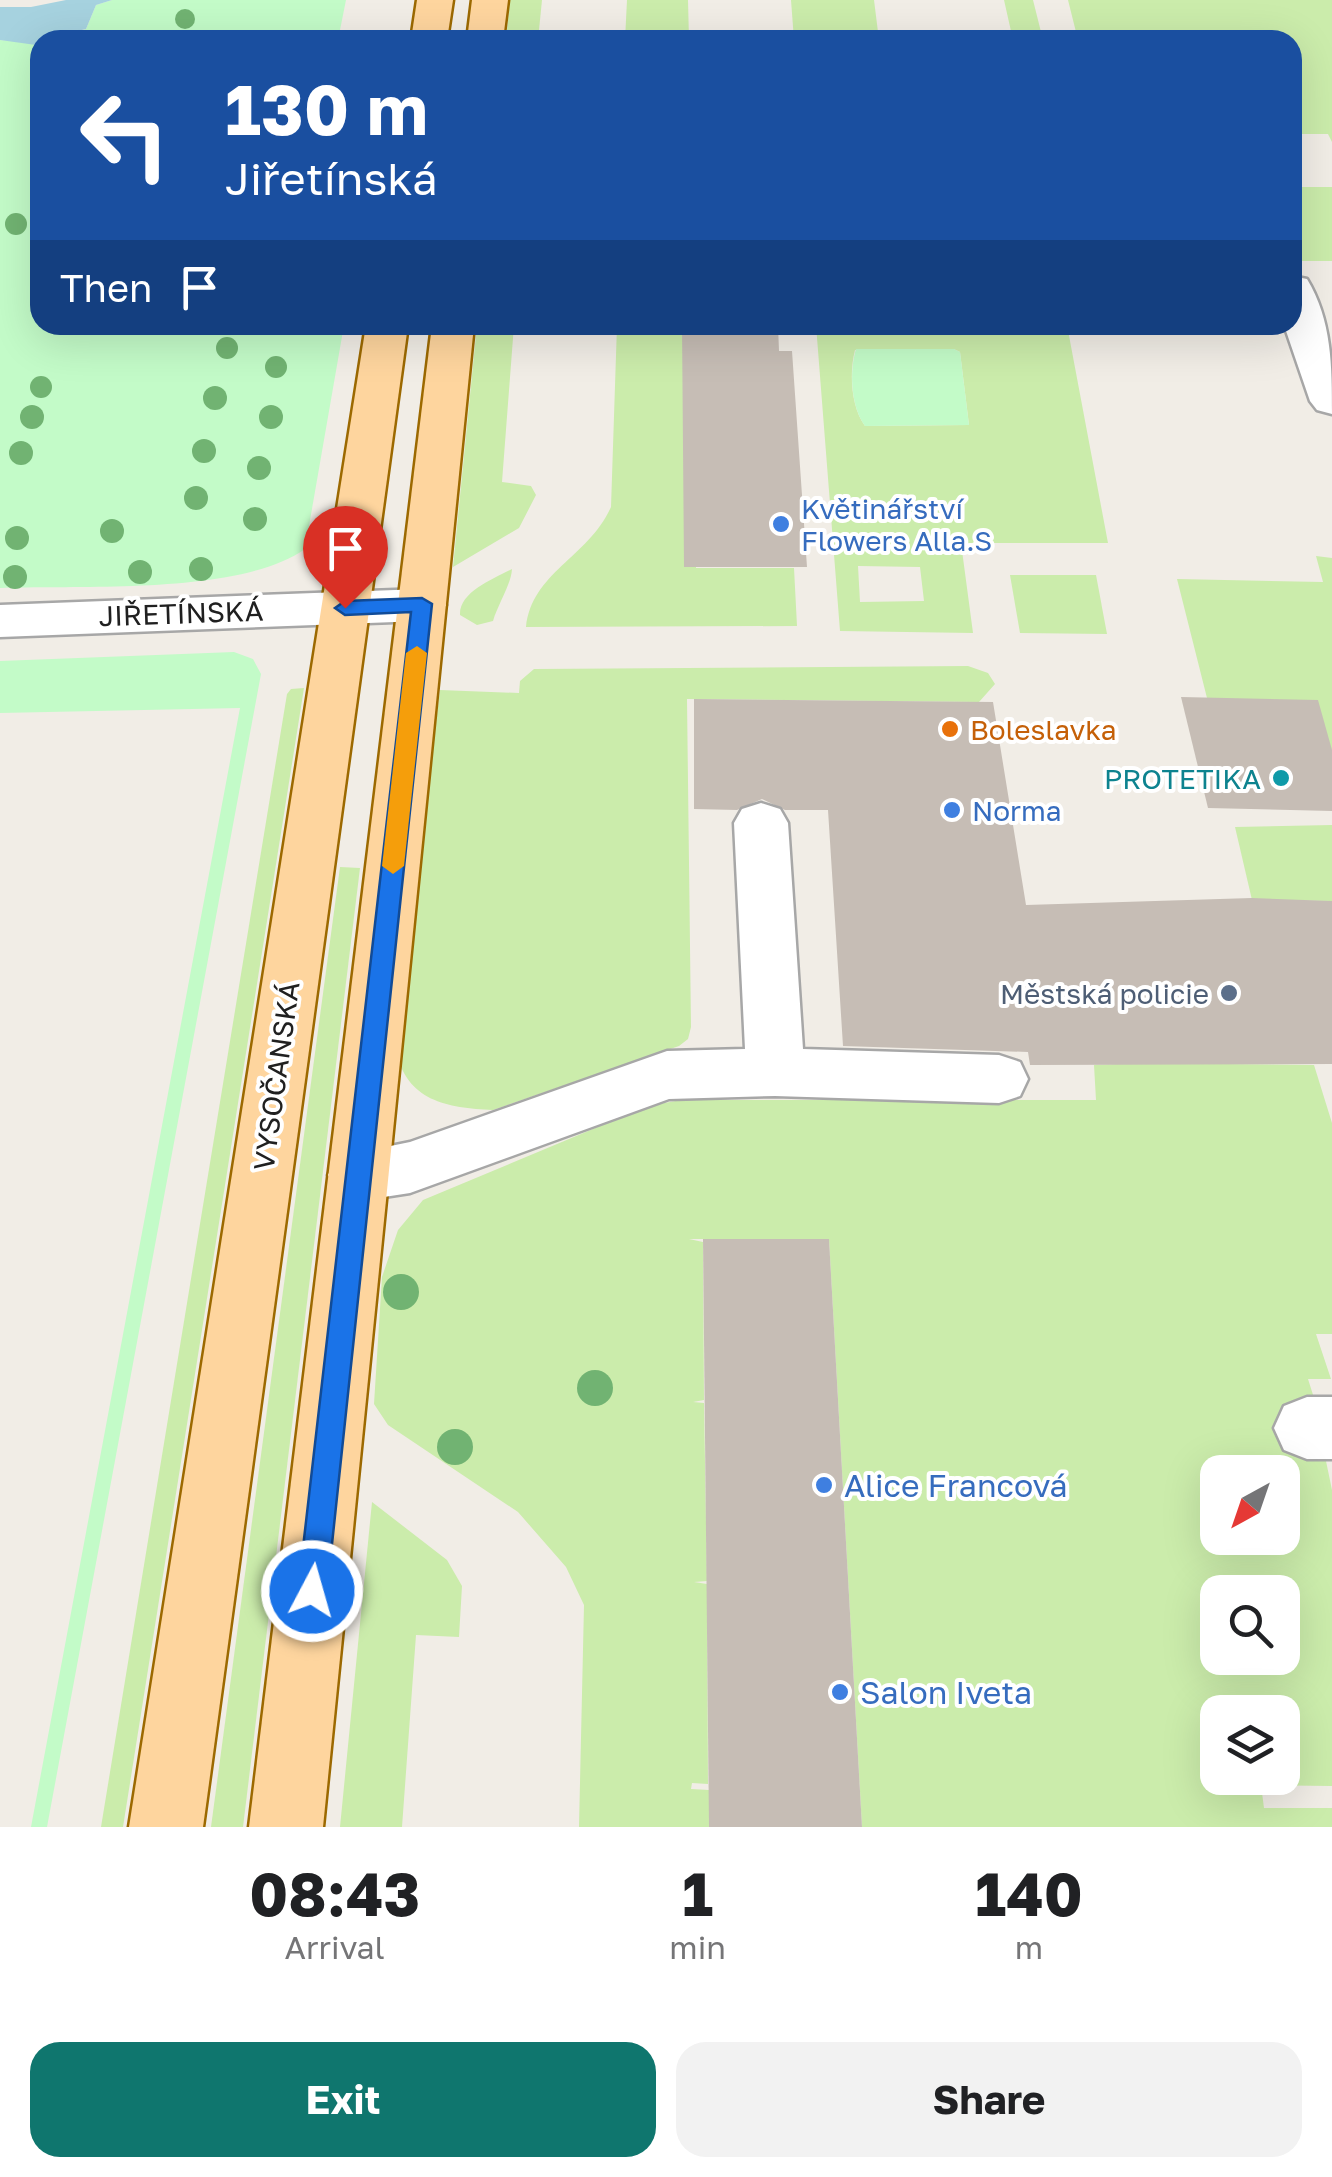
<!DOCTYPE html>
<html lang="en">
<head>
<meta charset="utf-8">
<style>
	:root { --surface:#fff; --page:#f2f2f2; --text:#202124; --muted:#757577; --accent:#0f766e }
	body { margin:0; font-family:"Golos Text",sans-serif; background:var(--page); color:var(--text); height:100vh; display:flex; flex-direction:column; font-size:38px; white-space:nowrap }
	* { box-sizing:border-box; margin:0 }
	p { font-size:32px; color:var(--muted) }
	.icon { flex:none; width:55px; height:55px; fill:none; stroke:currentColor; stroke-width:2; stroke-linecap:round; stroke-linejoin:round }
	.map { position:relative; height:1827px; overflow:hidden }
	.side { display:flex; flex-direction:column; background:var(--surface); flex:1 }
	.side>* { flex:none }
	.guide { position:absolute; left:30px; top:30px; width:1272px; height:305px; border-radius:30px; box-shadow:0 10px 40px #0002; background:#1a4fa0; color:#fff; overflow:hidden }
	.needle { width:65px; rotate:220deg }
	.tools { position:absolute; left:1200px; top:1455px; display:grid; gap:20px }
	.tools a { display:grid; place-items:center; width:100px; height:100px; border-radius:20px; background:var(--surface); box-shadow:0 10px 40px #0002; font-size:50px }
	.pin { position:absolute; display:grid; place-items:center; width:85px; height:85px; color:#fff; margin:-102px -42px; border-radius:50% 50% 50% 0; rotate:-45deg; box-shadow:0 0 10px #0007 }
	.pin .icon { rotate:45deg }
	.me { position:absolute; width:110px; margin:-55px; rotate:6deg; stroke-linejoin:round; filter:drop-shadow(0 0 8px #0008) }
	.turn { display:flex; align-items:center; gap:35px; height:210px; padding:0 30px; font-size:45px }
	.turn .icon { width:130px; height:130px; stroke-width:2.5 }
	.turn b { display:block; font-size:70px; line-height:85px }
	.then { display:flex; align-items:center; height:95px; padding:0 30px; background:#0003; gap:20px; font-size:38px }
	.eta { display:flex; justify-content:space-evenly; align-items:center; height:170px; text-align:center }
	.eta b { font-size:60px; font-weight:700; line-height:70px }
	.action { display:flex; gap:20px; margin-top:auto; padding:20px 30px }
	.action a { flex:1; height:115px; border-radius:30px; background:var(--accent); color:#fff; font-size:40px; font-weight:700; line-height:115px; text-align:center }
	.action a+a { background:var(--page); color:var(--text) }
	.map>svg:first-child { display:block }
	.grass { fill:#cbecab; fill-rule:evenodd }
	.park { fill:#c3fbc8 }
	.water { fill:#a6d2df }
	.building { fill:#c6bdb5 }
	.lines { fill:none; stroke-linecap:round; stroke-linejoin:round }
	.minor-casing { stroke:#a7a7a7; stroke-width:5 }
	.major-casing { stroke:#9c6900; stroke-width:5 }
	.minor { fill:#fff; fill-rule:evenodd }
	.major { fill:#fed59e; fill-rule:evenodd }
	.tree { fill:#71b372 }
	.route { fill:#1a73e8; stroke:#114b97; stroke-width:2.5 }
	.slow { fill:#f59e0b }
	.shop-dot { fill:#3f7fe0; stroke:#fff; stroke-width:4 }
	.food-dot { fill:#e8710a; stroke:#fff; stroke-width:4 }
	.culture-dot { fill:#0f9aa8; stroke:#fff; stroke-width:4 }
	.service-dot { fill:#5c6f8a; stroke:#fff; stroke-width:4 }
	.labels { text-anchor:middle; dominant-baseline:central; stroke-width:8; stroke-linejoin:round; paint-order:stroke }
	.shop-label { font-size:28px; fill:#366cbe; stroke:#fff; text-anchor:start }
	.street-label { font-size:28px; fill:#202020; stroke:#fff }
	.food-label { font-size:28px; fill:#c56008; stroke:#fff; text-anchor:start }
	.culture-label { font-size:28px; fill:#0d838f; stroke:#fff; text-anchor:end }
	.service-label { font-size:28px; fill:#4e5e75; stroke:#fff; text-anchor:end }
	.near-shop-label { font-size:32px; fill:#366cbe; stroke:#fff; text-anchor:start }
</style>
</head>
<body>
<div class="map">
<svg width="1332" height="1827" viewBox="0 0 1332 1827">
	<rect width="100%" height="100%" fill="#f1ede6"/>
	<!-- grass -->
	<g class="grass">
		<polygon points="510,0 542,0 538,40 506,40"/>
		<polygon points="627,0 688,0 689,40 625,40"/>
		<polygon points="791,0 874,0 879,40 794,40"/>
		<polygon points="1004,0 1033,0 1043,40 1013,40"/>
		<polygon points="1068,0 1332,0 1332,142 1328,134 1293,134 1292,40 1078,40"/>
		<polygon points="1292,187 1332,187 1332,261 1293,261"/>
		<polygon points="477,325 514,325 502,482 531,486 536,495 519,528 453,567"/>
		<path d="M617,325H692L696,568H794L797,626L526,627C532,572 588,558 611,507Z"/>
		<path d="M816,325H1067L1108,543H961L973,633L840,631ZM954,349L960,352L969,425L865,426C851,407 849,373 855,350ZM858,566L920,567L924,601L860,602Z"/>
		<polygon points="1316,556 1332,558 1332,750 1207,698 1177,579 1323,582"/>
		<path d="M512,569C511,585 498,604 493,621L477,625L460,615C459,592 493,579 512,569Z"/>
		<polygon points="1010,575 1096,575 1107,634 1020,633"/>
		<path d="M968,666L988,673L995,684L979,702L687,699L691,1027L688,1039L679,1046L493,1110C447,1108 406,1101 396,1050L440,690L519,693L520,681L534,669Z"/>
		<polygon points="304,688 123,1827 101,1827 287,694 291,689"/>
		<polygon points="1332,825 1332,901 1252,900 1235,827"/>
		<polygon points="340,867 360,868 243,1827 211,1827"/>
		<path d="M1141,1063L1314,1065L1332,1123V1334H1316L1331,1379H1308L1326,1436L1321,1437L1332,1490V1786L1261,1785L1264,1808H1332V1827H862L829,1239H689L703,1242L704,1400L693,1402L704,1403L707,1581L694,1582L707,1584L708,1784L692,1783L691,1789L709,1790V1827H579L584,1605L566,1567L518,1512L388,1425L374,1404L382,1277L398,1230L423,1200L648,1106L681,1100H1096L1094,1065ZM1218,1472H1282V1538H1218ZM1218,1592H1282V1658H1218ZM1218,1712H1282V1778H1218Z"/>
		<polygon points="372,1502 447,1560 462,1586 459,1637 416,1635 402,1827 340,1827"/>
	</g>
	<!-- park -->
	<g class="park">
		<polygon points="112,0 346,0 338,40 51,40 86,29 96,5"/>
		<path d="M0,40L40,43V325H344L305,549C240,595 82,585 0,588Z"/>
		<path d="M856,349H954L960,352L969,425L865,426C851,407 849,372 856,349Z"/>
		<polygon points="234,652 253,659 261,674 47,1827 31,1827 240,708 0,713 0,661"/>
	</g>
	<!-- water -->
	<polygon class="water" points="66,0 112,0 96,5 86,29 40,40 36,45 0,40 0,7 31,7"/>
	<!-- building -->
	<g class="building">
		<polygon points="682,325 778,325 779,351 792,351 807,567 684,567"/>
		<polygon points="1181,697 1318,700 1332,750 1332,811 1208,808"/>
		<polygon points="694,699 993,702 1026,905 1252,898 1332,901 1332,1064 1030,1065 1028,1052 843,1046 828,810 785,810 762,799 737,810 694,809"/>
		<polygon points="703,1239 829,1239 862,1827 709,1827"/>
	</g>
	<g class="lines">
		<defs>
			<g id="minor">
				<path d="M1292,276L1307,279C1332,320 1332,367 1332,414L1317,410L1310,401L1284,325H1292Z"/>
				<polygon points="422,589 439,594 446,605 439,616 422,621 0,637 0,605"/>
				<polygon points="761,803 780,809 788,823 803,1049 999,1055 1020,1062 1028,1079 1020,1096 999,1103 775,1096 669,1099 410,1193 358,1201 337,1193 328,1175 337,1157 410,1142 667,1051 745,1049 734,823 742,809"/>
				<polygon points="1307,1397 1332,1397 1332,1459 1307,1459 1284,1450 1274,1428 1284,1406"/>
			</g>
			<g id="major">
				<polygon points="417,0 453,0 447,40 411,40"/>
				<polygon points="472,0 508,0 503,40 467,40"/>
				<polygon points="366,325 408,325 203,1827 129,1827"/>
				<polygon points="432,325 474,325 323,1827 249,1827"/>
			</g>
		</defs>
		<!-- minor casing -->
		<use href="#minor" class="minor-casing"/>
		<!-- major casing -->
		<use href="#major" class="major-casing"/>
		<!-- minor -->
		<use href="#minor" class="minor"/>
		<!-- major -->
		<use href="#major" class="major"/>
	</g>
	<!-- trees -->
	<g class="tree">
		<circle cx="185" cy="19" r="10"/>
		<circle cx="16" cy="224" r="11"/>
		<circle cx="227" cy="348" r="11"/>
		<circle cx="276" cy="367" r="11"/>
		<circle cx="41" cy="387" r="11"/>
		<circle cx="215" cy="398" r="12"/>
		<circle cx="32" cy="417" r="12"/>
		<circle cx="271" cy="417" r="12"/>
		<circle cx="204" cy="451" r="12"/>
		<circle cx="21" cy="453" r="12"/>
		<circle cx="259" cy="468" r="12"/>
		<circle cx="196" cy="498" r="12"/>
		<circle cx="255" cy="519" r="12"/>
		<circle cx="112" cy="531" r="12"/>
		<circle cx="17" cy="538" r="12"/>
		<circle cx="201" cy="569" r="12"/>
		<circle cx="140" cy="572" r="12"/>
		<circle cx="15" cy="577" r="12"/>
		<circle cx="401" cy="1292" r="18"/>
		<circle cx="595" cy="1388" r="18"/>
		<circle cx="455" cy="1447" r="18"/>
	</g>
	<!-- route -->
	<polygon class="route" points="422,598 432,604 327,1591 322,1601 312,1605 302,1601 298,1591 411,612 345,615 335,608 345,601"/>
	<!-- slow -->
	<polygon class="slow" points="417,646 427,653 404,866 393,874 382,866 406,653"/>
	<!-- markers -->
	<g class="shop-dot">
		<circle cx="781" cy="524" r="10"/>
		<circle cx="952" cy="810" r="10"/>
		<circle cx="824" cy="1485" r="10"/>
		<circle cx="840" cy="1692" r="10"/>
	</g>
	<circle class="food-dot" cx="950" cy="729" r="10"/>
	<circle class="culture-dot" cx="1281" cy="778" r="10"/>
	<circle class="service-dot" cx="1229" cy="993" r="10"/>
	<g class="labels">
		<!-- shop labels -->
		<g class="shop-label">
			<text x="801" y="508">Květinářství<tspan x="801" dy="32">Flowers Alla.S</tspan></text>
			<text x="972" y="810">Norma</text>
		</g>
		<!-- street labels -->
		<g class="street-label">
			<text transform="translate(181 613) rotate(-2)">JIŘETÍNSKÁ</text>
			<text transform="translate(276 1076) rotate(-82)">VYSOČANSKÁ</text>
		</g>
		<!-- food labels -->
		<g class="food-label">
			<text x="970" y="729">Boleslavka</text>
		</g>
		<!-- culture labels -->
		<g class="culture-label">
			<text x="1261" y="778">PROTETIKA</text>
		</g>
		<!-- service labels -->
		<g class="service-label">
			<text x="1209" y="993">Městská policie</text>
		</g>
		<!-- near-shop labels -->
		<g class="near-shop-label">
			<text x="844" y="1485">Alice Francová</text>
			<text x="860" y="1692">Salon Iveta</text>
		</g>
	</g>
</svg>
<div class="tools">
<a><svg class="needle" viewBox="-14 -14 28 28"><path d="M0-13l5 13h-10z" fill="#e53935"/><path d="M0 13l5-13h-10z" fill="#757577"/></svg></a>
<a><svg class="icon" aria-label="search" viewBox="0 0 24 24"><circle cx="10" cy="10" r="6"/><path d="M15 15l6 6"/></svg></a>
<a><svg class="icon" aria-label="layers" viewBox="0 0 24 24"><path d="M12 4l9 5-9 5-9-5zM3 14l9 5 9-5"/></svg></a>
</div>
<div class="pin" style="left:345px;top:608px;background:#d93025"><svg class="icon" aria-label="arrive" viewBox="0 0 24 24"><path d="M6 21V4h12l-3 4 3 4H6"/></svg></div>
<svg class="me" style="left:312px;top:1591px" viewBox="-20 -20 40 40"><circle r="17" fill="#1a73e8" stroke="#fff" stroke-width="3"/><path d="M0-11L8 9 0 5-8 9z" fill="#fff"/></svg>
<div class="guide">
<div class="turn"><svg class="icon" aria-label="left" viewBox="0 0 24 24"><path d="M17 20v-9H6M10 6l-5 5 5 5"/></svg><div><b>130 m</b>Jiřetínská</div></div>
<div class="then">Then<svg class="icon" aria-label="arrive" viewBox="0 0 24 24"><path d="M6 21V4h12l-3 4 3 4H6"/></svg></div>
</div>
</div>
<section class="side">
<div class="eta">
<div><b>08:43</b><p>Arrival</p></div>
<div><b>1</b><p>min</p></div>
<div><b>140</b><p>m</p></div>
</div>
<div class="action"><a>Exit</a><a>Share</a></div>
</section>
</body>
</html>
